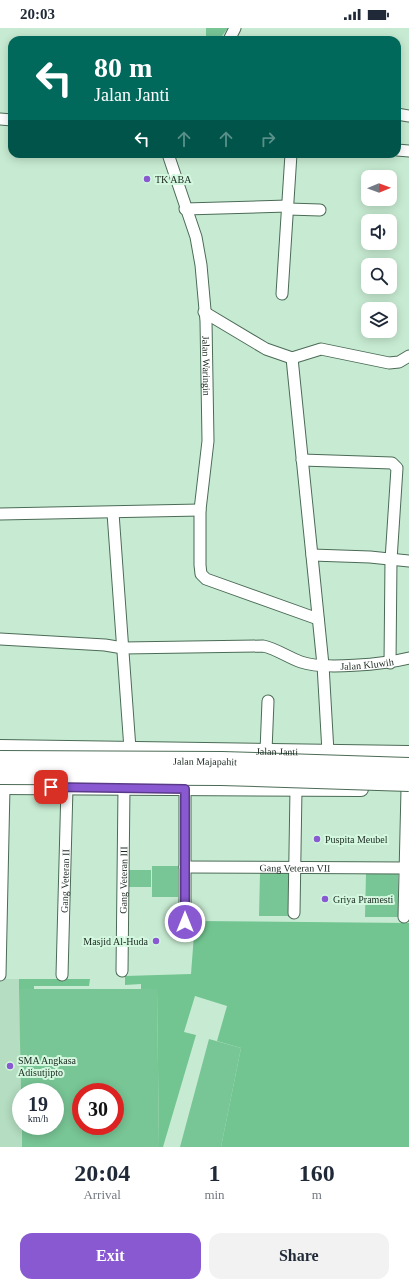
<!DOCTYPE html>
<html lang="en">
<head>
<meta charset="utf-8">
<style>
	:root { --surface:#fff; --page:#f2f2f3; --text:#1f2937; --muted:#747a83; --accent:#8959d2 }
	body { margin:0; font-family:"Times New Roman",serif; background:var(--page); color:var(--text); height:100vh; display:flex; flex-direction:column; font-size:15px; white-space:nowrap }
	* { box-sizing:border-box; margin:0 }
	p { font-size:13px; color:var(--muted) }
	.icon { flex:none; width:22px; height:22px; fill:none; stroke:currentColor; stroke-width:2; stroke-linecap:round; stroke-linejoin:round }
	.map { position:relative; height:1119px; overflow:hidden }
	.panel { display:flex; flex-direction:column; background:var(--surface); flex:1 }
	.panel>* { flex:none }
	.top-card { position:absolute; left:8px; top:8px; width:393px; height:122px; border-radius:12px; box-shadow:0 2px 10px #0003; background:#00695c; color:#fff; overflow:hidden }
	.needle { width:26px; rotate:89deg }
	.controls { position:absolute; left:361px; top:142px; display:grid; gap:8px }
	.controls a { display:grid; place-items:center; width:36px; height:36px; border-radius:8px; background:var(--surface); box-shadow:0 2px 10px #0003; font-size:20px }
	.speed { position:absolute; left:12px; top:1055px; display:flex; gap:8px; font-size:20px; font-weight:700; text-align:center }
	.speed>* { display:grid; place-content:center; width:52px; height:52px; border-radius:50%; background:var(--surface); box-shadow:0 2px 10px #0003; line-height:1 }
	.speed small { font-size:10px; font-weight:400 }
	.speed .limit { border:6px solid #d22; background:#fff; color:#111 }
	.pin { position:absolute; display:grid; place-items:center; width:34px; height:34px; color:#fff; margin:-17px; border-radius:8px; box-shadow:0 2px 6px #0006 }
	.me { position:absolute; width:44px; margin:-22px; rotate:0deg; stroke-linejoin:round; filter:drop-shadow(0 0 3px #0008) }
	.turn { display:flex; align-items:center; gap:14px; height:84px; padding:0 20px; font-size:18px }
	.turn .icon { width:52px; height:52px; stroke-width:2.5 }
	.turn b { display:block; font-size:28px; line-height:34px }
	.lanes { display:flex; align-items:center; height:38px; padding:0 20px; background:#0003; justify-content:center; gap:20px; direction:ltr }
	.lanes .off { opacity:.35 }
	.eta { display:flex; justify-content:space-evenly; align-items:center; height:68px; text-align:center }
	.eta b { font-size:24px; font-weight:600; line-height:28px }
	.primary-button { display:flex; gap:8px; margin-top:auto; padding:8px 20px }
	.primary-button a { flex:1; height:46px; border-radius:12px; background:var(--accent); color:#fff; font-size:16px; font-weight:600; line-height:46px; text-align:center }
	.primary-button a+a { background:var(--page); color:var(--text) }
	.status { display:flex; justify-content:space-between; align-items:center; height:28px; padding:0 20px; background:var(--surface); direction:ltr }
	.status svg { height:11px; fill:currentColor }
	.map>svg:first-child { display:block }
	.built { fill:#b4ddc1 }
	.green { fill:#78c595; fill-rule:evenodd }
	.forest { fill:#72c591 }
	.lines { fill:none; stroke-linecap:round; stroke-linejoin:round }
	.minor-casing { stroke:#4b6b56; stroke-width:13 }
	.tertiary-casing { stroke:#4b6b56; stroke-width:16 }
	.minor { stroke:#fff; stroke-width:11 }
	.tertiary { stroke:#fff; stroke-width:14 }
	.trunk-bridge-casing { stroke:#4b6b56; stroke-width:20; stroke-linecap:butt }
	.trunk-bridge { stroke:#fff; stroke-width:18 }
	.route-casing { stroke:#593a88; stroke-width:10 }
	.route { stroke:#8959d2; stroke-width:7 }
	.poi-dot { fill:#8959d2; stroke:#d4f8df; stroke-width:1.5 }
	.labels { text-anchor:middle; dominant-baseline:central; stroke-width:4; stroke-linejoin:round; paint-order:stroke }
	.poi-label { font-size:10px; fill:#1b2920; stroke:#d4f8df; text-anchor:start }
	.street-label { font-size:10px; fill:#1b2920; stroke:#d4f8df }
</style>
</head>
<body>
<div class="status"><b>20:03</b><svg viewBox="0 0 49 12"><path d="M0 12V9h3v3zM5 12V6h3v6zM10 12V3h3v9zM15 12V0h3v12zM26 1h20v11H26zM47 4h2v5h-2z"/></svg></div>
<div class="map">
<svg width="409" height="1119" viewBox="0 0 409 1119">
	<rect width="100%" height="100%" fill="#c7ebd2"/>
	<!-- built -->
	<polygon class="built" points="0,951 19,951 22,1119 0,1119"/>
	<!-- green -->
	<g class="green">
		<polygon points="206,0 228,0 219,12 206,12"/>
		<rect x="152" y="838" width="26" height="31"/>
		<rect x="125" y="842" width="26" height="17"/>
		<polygon points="260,845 290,845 289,888 259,888"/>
		<polygon points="366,845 398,845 398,889 365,889"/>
		<path d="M19,961H157L159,1119H22V1098H55V1064L21,1065ZM81,1064H115V1098H81Z"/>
		<polygon points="209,1011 241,1020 221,1119 180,1119"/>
	</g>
	<!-- forest -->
	<g class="forest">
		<polygon points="195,893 409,895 409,1119 221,1119 241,1020 217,1013 227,978 195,968 184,1004 196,1007 163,1119 159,1119 157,961 141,961 141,956 125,957 125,948 191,946"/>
		<polygon points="19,951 90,951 89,958 34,958 34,961 19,961"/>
	</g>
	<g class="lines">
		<defs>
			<g id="minor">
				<polyline points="229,12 235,0"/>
				<polyline points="397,86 409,88"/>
				<polyline points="0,91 12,92"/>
				<polyline points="397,122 409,123"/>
				<path id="s1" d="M168,126L196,209L201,237L206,293L208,413L200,482V537L201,546L206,551L318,591"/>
				<polyline points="185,181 288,178"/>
				<polyline points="288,181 320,182"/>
				<polyline points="282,266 291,126"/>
				<polyline points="204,284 266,321 292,330 321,321 389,335 399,334 409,328"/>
				<polyline points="292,330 323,637 328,724"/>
				<polyline points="302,432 392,435 397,440 391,532 390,635"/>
				<polyline points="113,485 130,721"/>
				<polyline points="0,486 200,482"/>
				<polyline points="312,527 370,529 409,533"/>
				<path id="s2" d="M0,611L105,617L123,620L263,618C277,621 287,629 301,634C323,642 385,636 409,630"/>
				<polyline points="266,723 268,673"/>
				<path id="s3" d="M185,839L405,840"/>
				<polyline points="294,885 296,761"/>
				<polyline points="404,889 407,761"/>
				<polyline points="185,894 185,761"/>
				<path id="s4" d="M122,943L124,760"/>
				<polyline points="0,947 4,759"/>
				<path id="s5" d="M62,947L67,759"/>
			</g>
			<g id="tertiary">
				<path id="s6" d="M0,719L409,725"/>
				<polyline points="0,759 361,761"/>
			</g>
		</defs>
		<!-- minor casing -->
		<use href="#minor" class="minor-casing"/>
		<!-- tertiary casing -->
		<use href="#tertiary" class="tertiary-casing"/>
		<!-- minor -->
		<use href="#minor" class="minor"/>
		<!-- tertiary -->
		<use href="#tertiary" class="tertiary"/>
		<defs>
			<g id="trunk-bridge">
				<path id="s7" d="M0,732L222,733L409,739"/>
				<polyline points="0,747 221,748 409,754"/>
			</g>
		</defs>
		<!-- trunk-bridge casing -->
		<use href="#trunk-bridge" class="trunk-bridge-casing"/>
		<!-- trunk-bridge -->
		<use href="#trunk-bridge" class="trunk-bridge"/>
	</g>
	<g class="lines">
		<defs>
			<polyline id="route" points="51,759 185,761 185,894"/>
		</defs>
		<!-- route casing -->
		<use href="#route" class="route-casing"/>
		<!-- route -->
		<use href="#route" class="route"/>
	</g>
	<!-- markers -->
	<g class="poi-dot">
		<circle cx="147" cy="151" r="4"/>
		<circle cx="317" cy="811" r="4"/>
		<circle cx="325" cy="871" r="4"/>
		<circle cx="156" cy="913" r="4"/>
		<circle cx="10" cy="1038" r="4"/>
	</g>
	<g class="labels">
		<!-- poi labels -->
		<g class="poi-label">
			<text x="155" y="151">TK ABA</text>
			<text x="325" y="811">Puspita Meubel</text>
			<text x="333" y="871">Griya Pramesti</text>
			<text x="148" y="913" text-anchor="end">Masjid Al-Huda</text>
			<text x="18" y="1032">SMA Angkasa<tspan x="18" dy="12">Adisutjipto</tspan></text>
		</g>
		<!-- street labels -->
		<g class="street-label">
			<text stroke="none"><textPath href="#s1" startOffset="217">Jalan Waringin</textPath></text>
			<text stroke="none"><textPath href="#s2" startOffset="371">Jalan Kluwih</textPath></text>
			<text stroke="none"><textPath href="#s6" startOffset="277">Jalan Janti</textPath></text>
			<text stroke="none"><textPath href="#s7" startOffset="205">Jalan Majapahit</textPath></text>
			<text stroke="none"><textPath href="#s3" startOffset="110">Gang Veteran VII</textPath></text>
			<text stroke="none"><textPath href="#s4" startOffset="91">Gang Veteran III</textPath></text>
			<text stroke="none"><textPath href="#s5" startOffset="94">Gang Veteran II</textPath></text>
		</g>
	</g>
</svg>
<div class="controls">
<a><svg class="needle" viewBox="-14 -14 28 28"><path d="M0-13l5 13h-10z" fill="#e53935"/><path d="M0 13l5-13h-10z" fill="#747a83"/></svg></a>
<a><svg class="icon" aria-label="sound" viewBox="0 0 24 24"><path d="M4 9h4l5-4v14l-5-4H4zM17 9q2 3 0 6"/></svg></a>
<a><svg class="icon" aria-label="search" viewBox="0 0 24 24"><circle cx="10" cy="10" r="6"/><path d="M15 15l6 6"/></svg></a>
<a><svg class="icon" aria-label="layers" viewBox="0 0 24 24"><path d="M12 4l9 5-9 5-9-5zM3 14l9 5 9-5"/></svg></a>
</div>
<div class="speed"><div>19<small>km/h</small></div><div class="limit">30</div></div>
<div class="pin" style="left:51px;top:759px;background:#d93025"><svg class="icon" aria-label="arrive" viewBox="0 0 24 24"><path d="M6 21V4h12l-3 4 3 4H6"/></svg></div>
<svg class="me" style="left:185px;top:894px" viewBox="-20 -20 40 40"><circle r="17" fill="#8959d2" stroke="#fff" stroke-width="3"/><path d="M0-11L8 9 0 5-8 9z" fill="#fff"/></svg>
<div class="top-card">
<div class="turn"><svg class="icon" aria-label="left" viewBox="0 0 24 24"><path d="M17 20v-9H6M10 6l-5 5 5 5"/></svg><div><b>80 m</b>Jalan Janti</div></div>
<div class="lanes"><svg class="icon" aria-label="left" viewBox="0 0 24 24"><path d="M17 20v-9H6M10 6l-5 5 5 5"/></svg><svg class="icon off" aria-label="ahead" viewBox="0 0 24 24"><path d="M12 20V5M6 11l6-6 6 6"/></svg><svg class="icon off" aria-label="ahead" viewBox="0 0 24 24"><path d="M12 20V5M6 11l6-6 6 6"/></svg><svg class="icon off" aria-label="right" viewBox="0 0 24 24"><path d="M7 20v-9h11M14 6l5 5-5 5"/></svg></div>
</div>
</div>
<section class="panel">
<div class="eta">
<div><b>20:04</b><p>Arrival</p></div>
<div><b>1</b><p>min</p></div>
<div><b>160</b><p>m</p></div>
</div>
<div class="primary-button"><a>Exit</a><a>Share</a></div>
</section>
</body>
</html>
